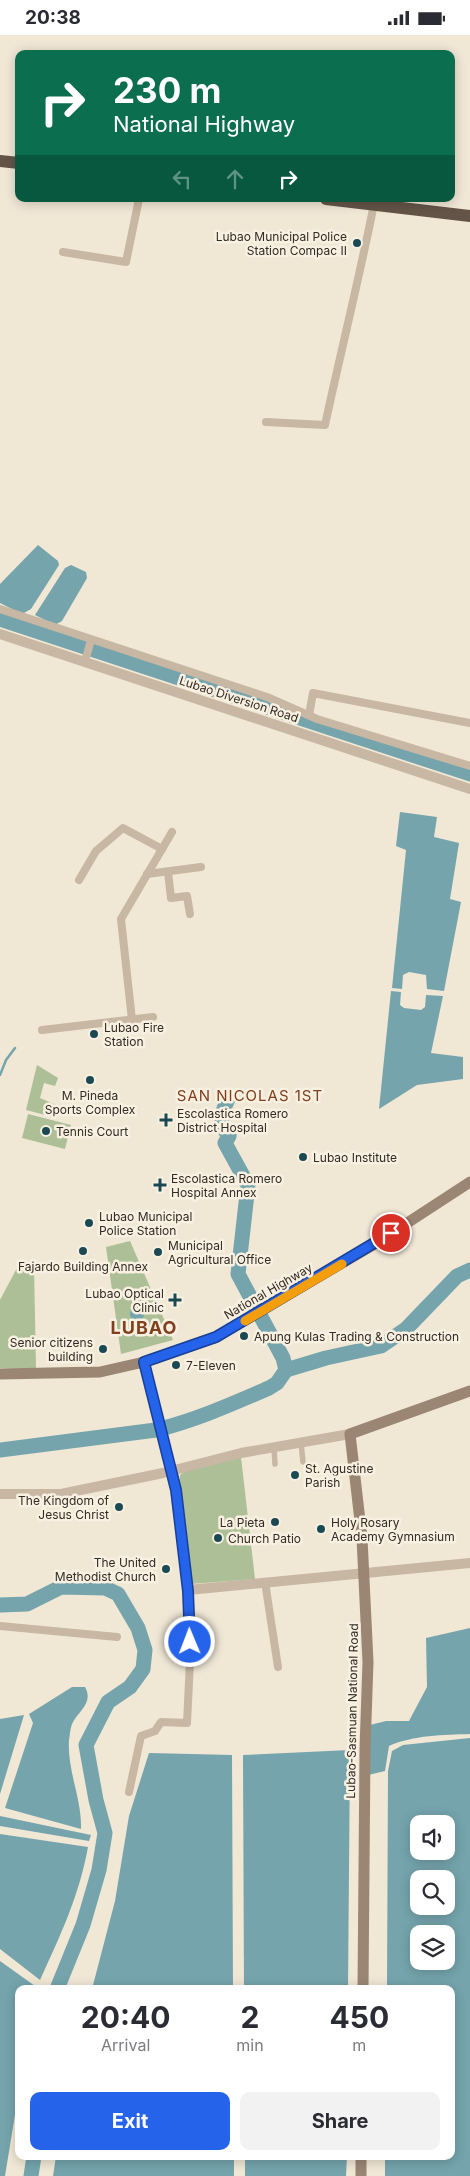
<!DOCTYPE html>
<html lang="en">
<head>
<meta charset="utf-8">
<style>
	:root { --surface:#fff; --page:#f2f2f3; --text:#2b2b33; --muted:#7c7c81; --accent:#2563eb }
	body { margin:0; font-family:Inter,sans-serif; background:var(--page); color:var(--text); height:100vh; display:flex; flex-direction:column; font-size:19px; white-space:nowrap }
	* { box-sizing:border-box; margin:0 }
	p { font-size:16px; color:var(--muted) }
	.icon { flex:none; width:28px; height:28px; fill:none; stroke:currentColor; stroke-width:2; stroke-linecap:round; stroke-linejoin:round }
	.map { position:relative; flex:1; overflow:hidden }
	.sheet { position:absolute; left:15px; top:1950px; width:440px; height:175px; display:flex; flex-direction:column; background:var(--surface); border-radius:10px; box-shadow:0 2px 12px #0003 }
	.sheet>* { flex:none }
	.top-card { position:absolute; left:15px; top:15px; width:440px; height:152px; border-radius:10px; box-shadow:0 2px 12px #0003; background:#0b6e4f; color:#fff; overflow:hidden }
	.tools { position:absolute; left:410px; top:1780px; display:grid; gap:10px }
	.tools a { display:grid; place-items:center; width:45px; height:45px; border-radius:10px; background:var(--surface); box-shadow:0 2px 12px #0003; font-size:25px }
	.pin { position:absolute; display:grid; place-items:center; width:42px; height:42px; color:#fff; margin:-21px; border:2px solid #fff; border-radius:50%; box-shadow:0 1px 5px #0007 }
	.me { position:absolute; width:55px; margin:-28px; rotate:359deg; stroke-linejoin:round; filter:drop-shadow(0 0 4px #0008) }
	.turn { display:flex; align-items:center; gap:18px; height:105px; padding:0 15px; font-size:22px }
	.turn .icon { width:65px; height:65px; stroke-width:2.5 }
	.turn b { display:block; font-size:35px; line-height:42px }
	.lanes { display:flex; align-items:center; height:48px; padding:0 15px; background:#0003; justify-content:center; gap:25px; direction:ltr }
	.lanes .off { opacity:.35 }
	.eta { display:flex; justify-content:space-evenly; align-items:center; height:85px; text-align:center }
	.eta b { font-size:30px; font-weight:700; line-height:35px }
	.action { display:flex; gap:10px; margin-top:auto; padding:10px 15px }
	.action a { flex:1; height:58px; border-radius:10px; background:var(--accent); color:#fff; font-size:20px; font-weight:700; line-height:58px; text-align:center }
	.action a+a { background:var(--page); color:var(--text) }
	.status { display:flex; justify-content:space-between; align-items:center; height:35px; padding:0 25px; background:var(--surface); direction:ltr }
	.status svg { height:14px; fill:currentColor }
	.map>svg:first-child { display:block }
	.green { fill:#acbf96 }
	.water { fill:#75a4ad; fill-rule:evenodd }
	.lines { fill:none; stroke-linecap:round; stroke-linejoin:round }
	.stream { stroke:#75a4ad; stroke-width:2.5 }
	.river { stroke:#75a4ad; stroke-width:15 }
	.pedestrian { stroke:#c8b7a2; stroke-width:5.5 }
	.minor { stroke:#c8b7a2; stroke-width:8 }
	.tertiary { stroke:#c8b7a2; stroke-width:10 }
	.secondary { stroke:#9b8674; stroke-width:11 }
	.trunk { stroke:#645448; stroke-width:12 }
	.route-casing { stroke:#184099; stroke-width:12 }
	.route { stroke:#2563eb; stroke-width:9 }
	.slow { stroke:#f59e0b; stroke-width:9 }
	.poi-dot { fill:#1b4953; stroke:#f8f0e1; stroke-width:2 }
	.labels { text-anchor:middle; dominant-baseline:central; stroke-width:5; stroke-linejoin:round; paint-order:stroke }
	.poi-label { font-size:12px; fill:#322a24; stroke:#f8f0e1; text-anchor:start }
	.street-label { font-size:12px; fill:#322a24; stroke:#f8f0e1 }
	.quarter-label { font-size:15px; letter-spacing:1px; fill:#81401e; stroke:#f8f0e1 }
	.district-label { font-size:18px; font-weight:bold; letter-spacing:1px; fill:#81401e; stroke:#f8f0e1 }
</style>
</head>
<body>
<div class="status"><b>20:38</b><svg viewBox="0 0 49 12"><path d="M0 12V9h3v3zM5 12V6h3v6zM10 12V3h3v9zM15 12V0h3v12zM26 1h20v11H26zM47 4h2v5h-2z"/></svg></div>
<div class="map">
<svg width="470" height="2141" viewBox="0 0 470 2141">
	<rect width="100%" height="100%" fill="#f0e7d5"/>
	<!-- green -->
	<g class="green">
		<polygon points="37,1030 58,1043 55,1051 44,1048 40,1063 56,1070 53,1082 26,1075"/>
		<polygon points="28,1079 71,1090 65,1114 22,1103"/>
		<polygon points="130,1206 173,1305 121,1319 106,1212"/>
		<polygon points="18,1231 34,1231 36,1334 0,1333 0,1265"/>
		<polygon points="241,1422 255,1544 191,1549 179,1449 180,1440 187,1435"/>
	</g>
	<!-- water -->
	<g class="water">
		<polygon points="38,510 58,526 59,530 31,574 22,579 0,568 0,549"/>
		<polygon points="71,530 86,537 87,543 62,586 55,590 35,580 65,533"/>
		<polygon points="400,777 437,782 434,802 459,808 450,864 461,867 444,956 427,954 426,940 409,937 403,940 402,954 392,953 406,815 396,811"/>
		<polygon points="391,956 401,957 400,970 404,973 421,975 425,972 426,960 443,961 431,1018 463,1022 463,1044 417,1050 379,1074"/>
		<circle cx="137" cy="1279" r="7"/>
		<path d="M470,1593V1699C444,1700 413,1700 389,1711L385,1736L368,1740L370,1690L386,1686H409L427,1652L426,1603Z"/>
		<path d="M72,1652H85C94,1668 78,1676 72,1689C70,1694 70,1700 69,1705C67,1736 82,1763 81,1794L5,1773L33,1688L29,1679Z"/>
		<polygon points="24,1680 0,1759 0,1684"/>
		<path d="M470,1703V2141H385V2121H451V1954H387L388,1736L392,1716L403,1710ZM419,1789H446V1816H419ZM419,1844H446V1871H419ZM419,1899H446V1926H419Z"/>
		<polygon points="350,1715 348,1954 244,1954 243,1720"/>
		<polygon points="149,1718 232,1720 233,1954 92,1954 115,1866 129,1781"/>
		<polygon points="0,1781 91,1800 89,1806 0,1791"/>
		<path d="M0,1799L88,1812C79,1861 61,1899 40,1945L0,1914Z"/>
		<polygon points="0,1926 35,1951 34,1954 19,1954 19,2055 5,2141 0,2141"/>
		<polygon points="56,2121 234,2121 234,2141 53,2141"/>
		<polygon points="245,2121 347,2121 346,2141 245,2141"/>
	</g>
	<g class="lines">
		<!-- stream -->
		<polyline class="stream" points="0,1040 6,1025 15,1013"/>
		<!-- river -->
		<g class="river">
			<polyline points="0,584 470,739"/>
			<polyline points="286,1335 326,1323 381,1311 406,1294 457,1241 470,1235"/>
			<path d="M0,1415L156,1395C196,1385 232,1369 269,1353L277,1348L286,1335L283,1323L238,1239L248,1150L225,1108L229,1101C218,1088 221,1079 228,1064"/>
			<polyline points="0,1570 27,1569 61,1552 105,1553 118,1559 138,1593 145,1615 143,1634 130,1652 108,1667 86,1710 96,1765 105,1798 99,1835 83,1890 57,1954"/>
			<polyline points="31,2141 34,2121"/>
		</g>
		<!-- pedestrian -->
		<g class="pedestrian">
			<polyline points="301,1408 303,1427"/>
			<polyline points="274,1412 275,1429"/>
		</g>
		<!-- minor -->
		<g class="minor">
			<polyline points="63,217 126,227 139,164"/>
			<path d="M266,387L325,390C341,316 359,244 374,169"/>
			<polyline points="0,574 267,662 317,684 470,731"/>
			<polyline points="85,626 91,605"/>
			<polyline points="309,680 313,658 470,688"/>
			<polyline points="168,837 171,863 187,861 190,879"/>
			<polyline points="147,839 201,832"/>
			<polyline points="79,845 96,816 123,793 162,814"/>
			<polyline points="132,985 121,884 172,797"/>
			<polyline points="42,995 153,982"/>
			<polyline points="265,1547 278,1632"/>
			<polyline points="0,1591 117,1602"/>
			<polyline points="129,1757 141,1701 155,1696 161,1687 187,1688 190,1626 188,1555"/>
		</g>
		<!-- tertiary -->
		<g class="tertiary">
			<polyline points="0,599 470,754"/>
			<polyline points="144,1327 163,1406 174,1442 188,1555 470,1528"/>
			<polyline points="0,1459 61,1459 163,1438 241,1418 350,1399"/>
		</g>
		<!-- secondary -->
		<g class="secondary">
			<polyline points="0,1339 100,1337 144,1327 216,1302 378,1207 470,1147"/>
			<polyline points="363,1954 365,1714 368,1627 362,1503 350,1399 470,1356"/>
			<polyline points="361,2141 361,2121"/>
		</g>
		<!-- trunk -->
		<g class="trunk">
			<polyline points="0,126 19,128"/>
			<polyline points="326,164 470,181"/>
		</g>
	</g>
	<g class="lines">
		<defs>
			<polyline id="route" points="190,1607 188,1556 176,1455 144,1327 216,1302 391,1198"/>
		</defs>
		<!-- route casing -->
		<use href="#route" class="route-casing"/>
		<!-- route -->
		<use href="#route" class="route"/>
		<!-- slow -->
		<polyline class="slow" points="245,1286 342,1229"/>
	</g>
	<!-- markers -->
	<g class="poi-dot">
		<circle cx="357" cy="208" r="5"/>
		<circle cx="94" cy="999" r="5"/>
		<circle cx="90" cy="1045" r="5"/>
		<path d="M163.5 1077.5h5v5h5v5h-5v5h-5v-5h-5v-5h5z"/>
		<circle cx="46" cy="1096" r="5"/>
		<circle cx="303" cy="1122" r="5"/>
		<path d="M157.5 1142.5h5v5h5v5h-5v5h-5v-5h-5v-5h5z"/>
		<circle cx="89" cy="1188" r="5"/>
		<circle cx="83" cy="1216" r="5"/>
		<circle cx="158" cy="1217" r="5"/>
		<path d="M172.5 1257.5h5v5h5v5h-5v5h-5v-5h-5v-5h5z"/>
		<circle cx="244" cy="1301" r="5"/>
		<circle cx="103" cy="1314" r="5"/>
		<circle cx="176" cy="1330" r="5"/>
		<circle cx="295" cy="1440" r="5"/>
		<circle cx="119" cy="1472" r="5"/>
		<circle cx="275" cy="1487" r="5"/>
		<circle cx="321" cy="1494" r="5"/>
		<circle cx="218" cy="1503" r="5"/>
		<circle cx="166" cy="1534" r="5"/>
	</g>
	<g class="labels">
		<!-- poi labels -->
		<g class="poi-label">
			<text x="347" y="201" text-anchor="end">Lubao Municipal Police<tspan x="347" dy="14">Station Compac II</tspan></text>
			<text x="104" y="992">Lubao Fire<tspan x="104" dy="14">Station</tspan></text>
			<text x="90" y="1060" text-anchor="middle">M. Pineda<tspan x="90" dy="14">Sports Complex</tspan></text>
			<text x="177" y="1078">Escolastica Romero<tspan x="177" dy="14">District Hospital</tspan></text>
			<text x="56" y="1096">Tennis Court</text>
			<text x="313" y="1122">Lubao Institute</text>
			<text x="171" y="1143">Escolastica Romero<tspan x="171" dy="14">Hospital Annex</tspan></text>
			<text x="99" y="1181">Lubao Municipal<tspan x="99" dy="14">Police Station</tspan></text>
			<text x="168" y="1210">Municipal<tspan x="168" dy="14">Agricultural Office</tspan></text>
			<text x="83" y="1231" text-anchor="middle">Fajardo Building Annex</text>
			<text x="164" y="1258" text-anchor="end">Lubao Optical<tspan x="164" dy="14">Clinic</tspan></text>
			<text x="254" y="1301">Apung Kulas Trading &amp; Construction</text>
			<text x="93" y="1307" text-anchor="end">Senior citizens<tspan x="93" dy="14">building</tspan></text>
			<text x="186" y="1330">7-Eleven</text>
			<text x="305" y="1433">St. Agustine<tspan x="305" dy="14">Parish</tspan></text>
			<text x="109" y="1465" text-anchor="end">The Kingdom of<tspan x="109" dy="14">Jesus Christ</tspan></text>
			<text x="265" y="1487" text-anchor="end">La Pieta</text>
			<text x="331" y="1487">Holy Rosary<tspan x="331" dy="14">Academy Gymnasium</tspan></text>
			<text x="228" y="1503">Church Patio</text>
			<text x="156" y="1527" text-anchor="end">The United<tspan x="156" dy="14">Methodist Church</tspan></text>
		</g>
		<!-- street labels -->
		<g class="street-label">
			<text transform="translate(239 664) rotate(18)">Lubao Diversion Road</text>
			<text transform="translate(268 1256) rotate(-30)">National Highway</text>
			<text transform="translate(352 1676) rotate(-89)">Lubao-Sasmuan National Road</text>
		</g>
		<!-- quarter labels -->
		<g class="quarter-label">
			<text x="250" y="1060">SAN NICOLAS 1ST</text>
		</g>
		<!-- district labels -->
		<g class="district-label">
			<text x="144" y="1292">LUBAO</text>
		</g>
	</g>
</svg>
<div class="tools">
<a><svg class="icon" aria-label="sound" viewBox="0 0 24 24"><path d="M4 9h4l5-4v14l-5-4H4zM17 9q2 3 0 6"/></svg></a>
<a><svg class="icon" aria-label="search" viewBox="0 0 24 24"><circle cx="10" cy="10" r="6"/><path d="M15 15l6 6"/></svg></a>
<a><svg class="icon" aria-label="layers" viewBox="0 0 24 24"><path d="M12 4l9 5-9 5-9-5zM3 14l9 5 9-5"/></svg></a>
</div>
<div class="pin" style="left:391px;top:1198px;background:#d93025"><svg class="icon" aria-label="arrive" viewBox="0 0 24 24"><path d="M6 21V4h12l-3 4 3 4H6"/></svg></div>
<svg class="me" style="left:190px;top:1607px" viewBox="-20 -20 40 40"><circle r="17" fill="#2563eb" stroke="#fff" stroke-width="3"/><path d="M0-11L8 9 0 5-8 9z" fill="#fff"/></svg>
<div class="top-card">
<div class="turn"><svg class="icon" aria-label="right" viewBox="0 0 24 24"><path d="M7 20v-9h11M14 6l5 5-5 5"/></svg><div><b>230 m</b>National Highway</div></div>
<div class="lanes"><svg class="icon off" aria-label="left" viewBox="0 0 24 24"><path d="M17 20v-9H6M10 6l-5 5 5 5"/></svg><svg class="icon off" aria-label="ahead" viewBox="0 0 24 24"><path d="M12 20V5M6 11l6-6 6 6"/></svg><svg class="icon" aria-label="right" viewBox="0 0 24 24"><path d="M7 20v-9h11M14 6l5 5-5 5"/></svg></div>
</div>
<section class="sheet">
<div class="eta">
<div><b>20:40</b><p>Arrival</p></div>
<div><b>2</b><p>min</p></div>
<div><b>450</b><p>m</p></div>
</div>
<div class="action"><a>Exit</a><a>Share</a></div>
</section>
</div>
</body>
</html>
